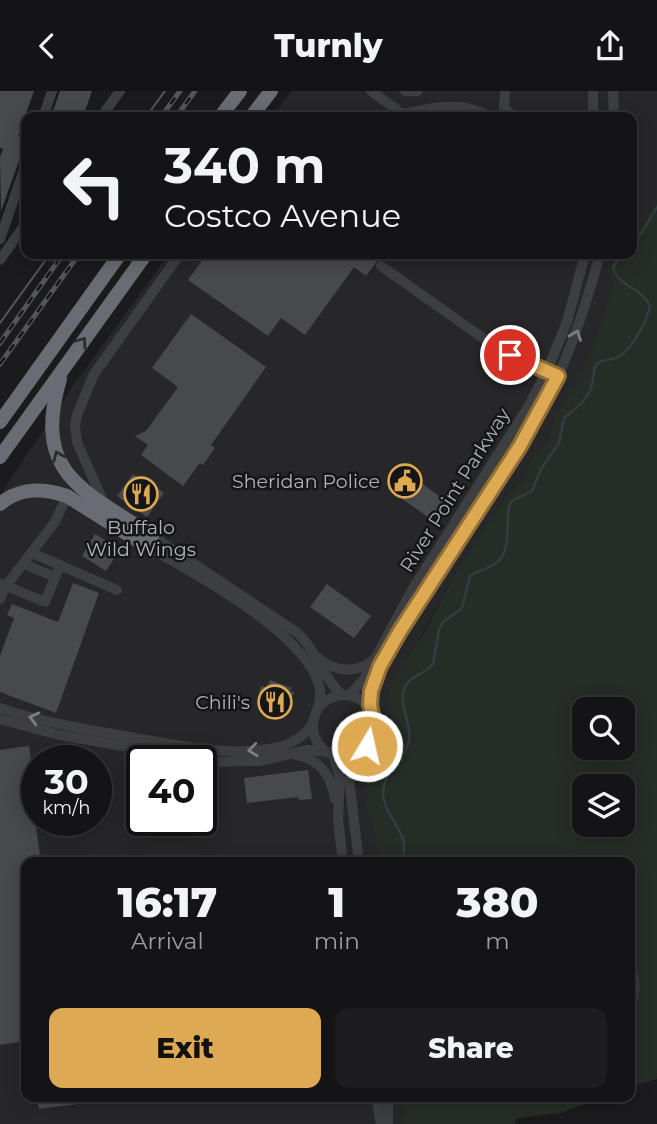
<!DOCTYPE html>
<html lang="en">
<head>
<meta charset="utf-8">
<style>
	:root { --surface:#141416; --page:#1d1d1f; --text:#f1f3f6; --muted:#9d9ea1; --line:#333335; --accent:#dda953 }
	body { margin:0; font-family:Montserrat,sans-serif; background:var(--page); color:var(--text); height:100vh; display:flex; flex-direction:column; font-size:26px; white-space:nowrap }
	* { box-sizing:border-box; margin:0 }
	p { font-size:23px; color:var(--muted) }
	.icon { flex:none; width:38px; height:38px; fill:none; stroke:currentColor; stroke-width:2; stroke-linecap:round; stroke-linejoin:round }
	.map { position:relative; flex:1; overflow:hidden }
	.sheet { position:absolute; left:21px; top:766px; width:614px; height:245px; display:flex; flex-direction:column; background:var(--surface); border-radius:14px; box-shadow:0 4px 18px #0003,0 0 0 2px var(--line) }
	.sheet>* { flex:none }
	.hud { position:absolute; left:21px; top:21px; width:616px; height:147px; border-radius:14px; box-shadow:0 4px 18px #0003,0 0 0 2px var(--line); background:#141416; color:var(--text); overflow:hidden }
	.tools { position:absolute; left:572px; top:606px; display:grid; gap:14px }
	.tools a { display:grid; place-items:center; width:63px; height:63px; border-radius:14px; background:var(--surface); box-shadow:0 4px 18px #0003,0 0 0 2px var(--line); font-size:35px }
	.speed { position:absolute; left:21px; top:654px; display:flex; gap:14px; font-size:35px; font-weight:700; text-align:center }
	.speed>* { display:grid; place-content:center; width:91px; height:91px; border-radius:50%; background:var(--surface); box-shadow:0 4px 18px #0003,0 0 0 2px var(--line); line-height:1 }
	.speed small { font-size:18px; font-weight:400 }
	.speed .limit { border:4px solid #111; border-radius:10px; background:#fff; color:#111 }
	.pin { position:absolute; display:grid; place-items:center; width:60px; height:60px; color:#fff; margin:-30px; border:4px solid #fff; border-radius:50%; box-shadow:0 2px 7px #0007 }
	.me { position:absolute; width:77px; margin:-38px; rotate:9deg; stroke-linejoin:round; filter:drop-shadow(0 0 5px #0008) }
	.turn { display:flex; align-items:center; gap:24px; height:147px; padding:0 28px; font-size:32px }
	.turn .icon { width:91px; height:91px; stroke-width:2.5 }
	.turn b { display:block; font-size:49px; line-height:60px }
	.eta { display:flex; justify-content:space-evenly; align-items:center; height:119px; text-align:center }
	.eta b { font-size:42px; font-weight:800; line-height:49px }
	.primary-button { display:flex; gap:14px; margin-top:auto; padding:14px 28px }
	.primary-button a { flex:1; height:80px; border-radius:14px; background:var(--accent); color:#111; font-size:28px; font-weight:800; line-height:80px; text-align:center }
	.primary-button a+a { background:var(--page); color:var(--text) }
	header { display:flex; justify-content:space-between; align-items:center; height:91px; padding:0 28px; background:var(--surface); font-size:32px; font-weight:800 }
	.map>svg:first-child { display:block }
	.built { fill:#27272a; fill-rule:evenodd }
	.green { fill:#252d26; fill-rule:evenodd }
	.water { fill:#343c42 }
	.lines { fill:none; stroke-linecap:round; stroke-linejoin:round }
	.stream { stroke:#343c42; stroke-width:2.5 }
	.building { fill:#48494d }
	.minor { stroke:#3d3e41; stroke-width:10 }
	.highway { stroke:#696c72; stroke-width:14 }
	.tram { stroke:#54565a; stroke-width:2 }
	.rail-casing { stroke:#54565a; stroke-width:5 }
	.rail { stroke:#161618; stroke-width:2.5; stroke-dasharray:8; stroke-linecap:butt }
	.oneway { stroke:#7c7e84 }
	.oneway2 { stroke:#2b2c2e }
	.route-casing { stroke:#906e36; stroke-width:18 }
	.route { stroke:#dda953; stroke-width:12 }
	.labels { text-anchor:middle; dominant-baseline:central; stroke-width:5; stroke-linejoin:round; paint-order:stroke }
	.poi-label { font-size:19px; fill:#afb3bb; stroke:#161618; text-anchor:end }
	.street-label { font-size:19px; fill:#afb3bb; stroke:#161618 }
</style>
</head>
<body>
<header><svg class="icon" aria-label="back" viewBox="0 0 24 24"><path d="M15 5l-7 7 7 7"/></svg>Turnly<svg class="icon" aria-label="share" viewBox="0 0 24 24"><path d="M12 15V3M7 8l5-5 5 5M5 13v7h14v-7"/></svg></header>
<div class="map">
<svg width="657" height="1033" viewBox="0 0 657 1033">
	<rect width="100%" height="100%" fill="#1b1b1d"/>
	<!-- built -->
	<g class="built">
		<polygon points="292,0 657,0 657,110 632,145 632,26 272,26"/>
		<path d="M169,163H619L607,179L613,194L593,254L574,296L556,321L548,347L532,367L525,387L504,408L457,479L387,606L392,641L383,662L366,686L365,716L378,755L376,772H26V1006H401L402,1033H0V404L75,292ZM37,670H96V730H37ZM142,670H201V730H142Z"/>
	</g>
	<!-- green -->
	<g class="green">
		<path d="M657,110V988L630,996V772H376L378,755L365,716L366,686L383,662L392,641L387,606L392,591L427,536L457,479L504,408L525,387L532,367L548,347L556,321L574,296L593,254L613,194L607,179L619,163H632V145ZM584,618H623V656H584ZM584,695H623V733H584Z"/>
		<polygon points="401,1006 602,1006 561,1022 517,1027 515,1033 402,1033"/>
	</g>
	<!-- water -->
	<path class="water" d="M630,866C641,881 644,907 630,921Z"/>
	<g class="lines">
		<!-- stream -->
		<g class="stream">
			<polyline points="632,151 643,140 657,116"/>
			<path d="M400,772C415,743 384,729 383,702C383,681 406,669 409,649C412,632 397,612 405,596C411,584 425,583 433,573L439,538L443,531L462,517L470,485C478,479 488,478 495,473C513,461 505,432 509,415L512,410L532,400L541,378L559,352L564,327L581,313L591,299L595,275C601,268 607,270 615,267C630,263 647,230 650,215C642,196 618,197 613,176L622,163"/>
		</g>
	</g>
	<!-- building -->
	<g class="building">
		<polygon points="0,0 34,0 18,45 26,48 26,63 19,70 1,120 0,66 3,58 0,57"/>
		<polygon points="60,0 92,0 83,26 51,26"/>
		<polygon points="207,163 382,163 366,185 354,176 305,244 281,227 268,245 188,189"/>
		<polygon points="191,223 266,276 211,354 215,357 203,374 200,372 183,395 141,364 148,354 135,345 146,340 178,296 152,277"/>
		<polygon points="402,378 446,410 432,429 388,398"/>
		<polygon points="133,383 142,389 144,387 164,402 147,426 117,405"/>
		<polygon points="95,443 120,458 106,480 82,465"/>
		<polygon points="73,492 99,502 56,622 0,601 0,565 14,527 7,524 12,513 58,531"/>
		<polygon points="327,493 371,525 354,547 310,516"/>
		<polygon points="270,589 292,597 290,600 294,601 286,625 273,621 272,625 261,622 262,617 258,615 262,603 259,602 261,595 267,597"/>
		<polygon points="29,655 35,699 31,699 41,772 26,772 26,976 22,976 19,951 0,954 0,659"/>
		<polygon points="308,679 312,708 299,709 298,706 247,712 244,687"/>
		<polygon points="37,1006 76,1006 77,1013 39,1018"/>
	</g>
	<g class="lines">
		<!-- minor -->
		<g class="minor">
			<polyline points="371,0 403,23"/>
			<polyline points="405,0 418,0"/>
			<polyline points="505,0 504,17 514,26"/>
			<polyline points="593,0 593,26"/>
			<polyline points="613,0 614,26"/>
			<polyline points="43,26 52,0"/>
			<polyline points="101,26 120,0"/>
			<polyline points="282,26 284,24"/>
			<path d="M388,26C422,20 458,6 489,26"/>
			<polyline points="0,148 26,73"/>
			<polyline points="0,169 26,132"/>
			<polyline points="381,175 497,257 553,283"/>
			<polyline points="103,410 77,351 75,335 77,324 94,283 180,163"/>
			<path d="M152,445L299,543C317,561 323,587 342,604"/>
			<path d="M145,454C192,482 309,542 320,598C321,605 319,612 317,619"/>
			<polyline points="32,462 117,499"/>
			<polyline points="24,473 55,486"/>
			<polyline points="2,493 45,511 60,474"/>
			<polyline points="0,508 5,496 55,431 67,405"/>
			<path d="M318,567C335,581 357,583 373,569"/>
			<polyline points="350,604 364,588 412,499 528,316 547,280 567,231 585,163"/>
			<circle cx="344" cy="635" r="31"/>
			<path d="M0,617C44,632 90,639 136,647C183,655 232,667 279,656C294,652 305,645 313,632"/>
			<path d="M373,623L371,600L385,565C436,476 503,395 550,303C572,258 587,211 600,163"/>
			<polyline points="0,628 59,644 217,671 259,670 308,659 329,661"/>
			<polyline points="333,663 340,688 338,728 343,772"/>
			<path d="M296,664C321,668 331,685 335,708"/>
			<polyline points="359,772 349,688 354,671 362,660"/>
			<polyline points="376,1006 381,1033"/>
			<polyline points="388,1006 388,1033"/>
		</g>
		<!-- highway -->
		<g class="highway">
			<polyline points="220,26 240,0"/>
			<polyline points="251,26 271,0"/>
			<path d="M60,288C32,384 83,398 152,445"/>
			<polyline points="0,331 120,163"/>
			<polyline points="0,366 146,163"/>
			<path d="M0,413C20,396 43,397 67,405L145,454"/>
		</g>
		<!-- tram -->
		<g class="tram">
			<polyline points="146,26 165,0"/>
			<polyline points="0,232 50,163"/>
		</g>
		<defs>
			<g id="rail">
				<polyline points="161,26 180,0"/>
				<polyline points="176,26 195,0"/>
				<polyline points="0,252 63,163"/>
				<polyline points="0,273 79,163"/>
			</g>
		</defs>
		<!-- rail casing -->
		<use href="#rail" class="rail-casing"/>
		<!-- rail -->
		<use href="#rail" class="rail"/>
	</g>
	<!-- one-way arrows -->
	<defs><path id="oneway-chevron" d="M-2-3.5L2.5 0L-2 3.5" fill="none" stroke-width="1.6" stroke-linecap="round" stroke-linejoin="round" transform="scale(1.75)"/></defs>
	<g class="oneway">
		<use href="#oneway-chevron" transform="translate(576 244) rotate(-69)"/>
		<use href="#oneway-chevron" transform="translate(34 627) rotate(-166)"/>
		<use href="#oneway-chevron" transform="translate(253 659) rotate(174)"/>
	</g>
	<g class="oneway2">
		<use href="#oneway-chevron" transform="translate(82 251) rotate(-54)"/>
		<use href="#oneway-chevron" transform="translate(58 365) rotate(-113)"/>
	</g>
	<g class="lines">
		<defs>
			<polyline id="route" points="367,655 375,637 370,614 371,600 380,575 400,540 520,355 558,285 510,264"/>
		</defs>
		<!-- route casing -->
		<use href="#route" class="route-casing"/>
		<!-- route -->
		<use href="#route" class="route"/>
	</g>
	<!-- icons -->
	<defs>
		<symbol id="civic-ring" viewBox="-11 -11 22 22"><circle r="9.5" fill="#161618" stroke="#dda953" stroke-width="1.5"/><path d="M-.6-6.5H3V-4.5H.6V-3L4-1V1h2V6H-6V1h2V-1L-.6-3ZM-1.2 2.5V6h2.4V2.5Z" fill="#dda953"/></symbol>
		<symbol id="restaurant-ring" viewBox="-11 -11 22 22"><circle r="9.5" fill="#161618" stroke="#dda953" stroke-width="1.5"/><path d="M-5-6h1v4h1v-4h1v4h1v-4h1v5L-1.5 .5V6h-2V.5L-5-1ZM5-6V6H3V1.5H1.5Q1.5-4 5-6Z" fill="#dda953"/></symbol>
	</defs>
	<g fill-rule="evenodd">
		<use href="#civic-ring" x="386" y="371" width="38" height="38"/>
		<use href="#restaurant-ring" x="122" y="384" width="38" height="38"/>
		<use href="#restaurant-ring" x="256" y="592" width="38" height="38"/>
	</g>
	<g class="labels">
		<!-- poi labels -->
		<g class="poi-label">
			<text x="380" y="390">Sheridan Police</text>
			<text x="141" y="436" text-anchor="middle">Buffalo<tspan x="141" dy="22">Wild Wings</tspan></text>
			<text x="250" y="611">Chili's</text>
		</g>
		<!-- street labels -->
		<g class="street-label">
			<text transform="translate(455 399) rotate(-58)">River Point Parkway</text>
		</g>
	</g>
</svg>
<div class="tools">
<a><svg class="icon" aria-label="search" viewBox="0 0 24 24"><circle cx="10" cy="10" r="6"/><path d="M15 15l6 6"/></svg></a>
<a><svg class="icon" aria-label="layers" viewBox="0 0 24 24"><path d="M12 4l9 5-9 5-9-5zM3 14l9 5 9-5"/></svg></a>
</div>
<div class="speed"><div>30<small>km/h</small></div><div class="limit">40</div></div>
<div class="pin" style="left:510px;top:264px;background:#d93025"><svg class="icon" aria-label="arrive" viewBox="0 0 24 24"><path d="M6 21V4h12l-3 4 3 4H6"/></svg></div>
<svg class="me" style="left:367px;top:655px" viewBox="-20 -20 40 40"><circle r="17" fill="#dda953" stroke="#fff" stroke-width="3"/><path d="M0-11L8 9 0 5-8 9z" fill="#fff"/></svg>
<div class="hud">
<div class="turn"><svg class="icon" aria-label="left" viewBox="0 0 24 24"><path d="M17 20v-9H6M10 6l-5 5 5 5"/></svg><div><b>340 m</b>Costco Avenue</div></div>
</div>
<section class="sheet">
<div class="eta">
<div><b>16:17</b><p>Arrival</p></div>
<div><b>1</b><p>min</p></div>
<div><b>380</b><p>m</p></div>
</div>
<div class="primary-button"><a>Exit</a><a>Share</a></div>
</section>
</div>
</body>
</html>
